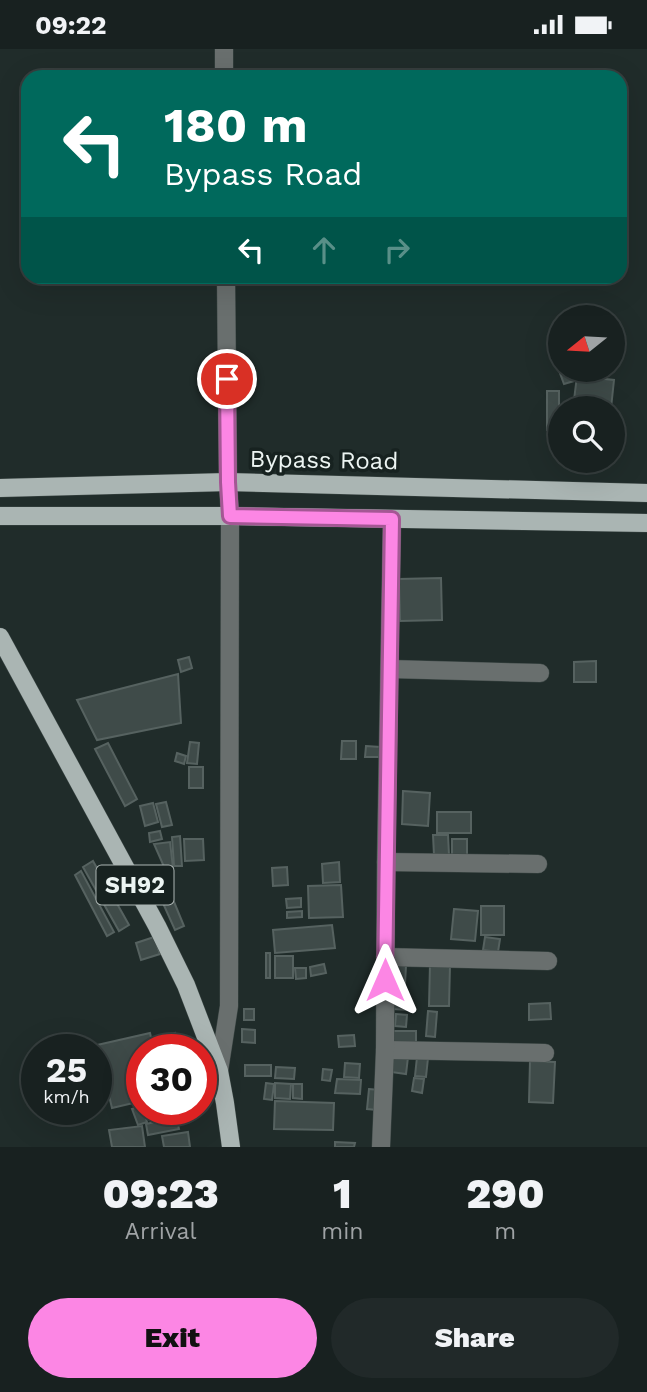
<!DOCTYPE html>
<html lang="en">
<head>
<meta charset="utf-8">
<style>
	:root { --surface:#182120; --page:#212929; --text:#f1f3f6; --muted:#9fa3a5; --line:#363e3e; --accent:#fc86e4 }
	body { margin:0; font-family:"Work Sans",sans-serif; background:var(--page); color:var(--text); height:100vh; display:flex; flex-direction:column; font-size:26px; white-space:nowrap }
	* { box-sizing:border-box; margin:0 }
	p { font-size:23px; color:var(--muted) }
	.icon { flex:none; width:38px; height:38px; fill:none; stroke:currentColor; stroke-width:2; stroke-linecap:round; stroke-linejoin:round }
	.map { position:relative; height:1098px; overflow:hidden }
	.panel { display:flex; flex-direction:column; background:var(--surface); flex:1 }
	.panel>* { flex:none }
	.guide { position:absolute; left:21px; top:21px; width:606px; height:214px; border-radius:21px; box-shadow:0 7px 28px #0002,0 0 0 2px var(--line); background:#00695c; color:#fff; overflow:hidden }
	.needle { width:46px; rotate:252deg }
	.controls { position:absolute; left:548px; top:256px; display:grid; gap:14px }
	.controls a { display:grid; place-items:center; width:77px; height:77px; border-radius:50%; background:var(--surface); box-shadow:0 7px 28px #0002,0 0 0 2px var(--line); font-size:35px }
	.speed { position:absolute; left:21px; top:985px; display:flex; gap:14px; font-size:35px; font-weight:700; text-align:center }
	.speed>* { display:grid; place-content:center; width:91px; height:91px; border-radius:50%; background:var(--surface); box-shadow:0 7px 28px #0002,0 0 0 2px var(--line); line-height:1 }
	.speed small { font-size:18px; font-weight:400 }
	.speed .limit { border:10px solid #d22; background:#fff; color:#111 }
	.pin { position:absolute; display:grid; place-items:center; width:60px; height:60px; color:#fff; margin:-30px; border:4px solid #fff; border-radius:50%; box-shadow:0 2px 7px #0007 }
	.me { position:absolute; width:77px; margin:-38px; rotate:0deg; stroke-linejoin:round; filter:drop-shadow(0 0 5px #0008) }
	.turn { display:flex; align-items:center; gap:24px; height:147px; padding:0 28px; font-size:32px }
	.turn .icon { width:91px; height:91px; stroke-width:2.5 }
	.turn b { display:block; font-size:49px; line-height:60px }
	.lanes { display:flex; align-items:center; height:66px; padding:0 28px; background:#0003; justify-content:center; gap:35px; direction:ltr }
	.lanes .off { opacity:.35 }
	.eta { display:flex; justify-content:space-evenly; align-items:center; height:119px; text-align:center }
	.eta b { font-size:42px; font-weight:800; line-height:49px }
	.primary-button { display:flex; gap:14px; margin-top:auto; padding:14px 28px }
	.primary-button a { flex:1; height:80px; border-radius:42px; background:var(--accent); color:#111; font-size:28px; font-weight:800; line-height:80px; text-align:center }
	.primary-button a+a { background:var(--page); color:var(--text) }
	.status { display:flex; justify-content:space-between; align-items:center; height:49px; padding:0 35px; background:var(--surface); direction:ltr }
	.status svg { height:19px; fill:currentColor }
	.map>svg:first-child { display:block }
	.building { fill:#3f4b49; stroke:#566260; stroke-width:2 }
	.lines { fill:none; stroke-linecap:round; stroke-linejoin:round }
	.minor-casing { stroke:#3d4846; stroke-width:19 }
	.major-casing { stroke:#3d4846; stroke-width:19 }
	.minor { stroke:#696f6e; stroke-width:18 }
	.major { stroke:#aab5b3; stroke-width:18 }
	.route-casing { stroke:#a45794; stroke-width:18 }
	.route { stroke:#fc86e4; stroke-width:12 }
	.labels { text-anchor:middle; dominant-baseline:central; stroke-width:7; stroke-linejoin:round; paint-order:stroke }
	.shield { fill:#172220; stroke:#acb5b3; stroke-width:2 }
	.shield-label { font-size:23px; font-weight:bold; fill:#ecf4f2 }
	.street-label { font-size:24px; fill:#ecf4f2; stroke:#172220 }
</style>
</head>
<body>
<div class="status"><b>09:22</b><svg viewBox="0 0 49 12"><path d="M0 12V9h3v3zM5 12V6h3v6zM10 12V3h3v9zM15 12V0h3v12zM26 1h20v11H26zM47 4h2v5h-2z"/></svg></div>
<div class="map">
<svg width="647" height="1098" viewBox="0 0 647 1098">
	<rect width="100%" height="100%" fill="#202c2a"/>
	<!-- building -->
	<g class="building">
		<polygon points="560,315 560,320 570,320 574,332 564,335 557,316"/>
		<polygon points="577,327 614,331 611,359 573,359"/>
		<rect x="547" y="342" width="12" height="39"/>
		<polygon points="441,529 442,571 400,572 399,530"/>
		<polygon points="189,608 192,619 181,623 178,611"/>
		<polygon points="596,612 596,633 574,633 574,613"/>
		<polygon points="178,625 181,674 97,691 77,651"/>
		<polygon points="342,692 356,692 356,710 341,710"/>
		<polygon points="190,693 199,694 197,715 187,714"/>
		<polygon points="108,694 137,750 125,757 95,700"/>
		<polygon points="366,697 380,698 379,708 365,708"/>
		<polygon points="177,704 186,707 184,715 175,712"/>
		<rect x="189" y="718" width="14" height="21"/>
		<polygon points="403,742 430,744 428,777 402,775"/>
		<polygon points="166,753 172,776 162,778 156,755"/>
		<polygon points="153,754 158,773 145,777 140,757"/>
		<rect x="437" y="763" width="34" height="21"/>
		<polygon points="160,782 162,790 150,793 149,784"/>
		<polygon points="433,786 448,786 449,806 434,806"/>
		<polygon points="180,787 182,817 174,817 172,788"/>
		<polygon points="184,790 203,790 204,811 185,812"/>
		<rect x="452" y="790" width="15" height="17"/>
		<polygon points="170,793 173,819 165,820 154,795"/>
		<polygon points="93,812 129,876 119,882 83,818"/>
		<polygon points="339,813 340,833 323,834 322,815"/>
		<polygon points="287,818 288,836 273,837 272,819"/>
		<polygon points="81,822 114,883 107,887 75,826"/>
		<polygon points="341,836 343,868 309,869 308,837"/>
		<polygon points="172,848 184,877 175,881 162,852"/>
		<polygon points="301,849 301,858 287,859 286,850"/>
		<rect x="481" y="857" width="23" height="29"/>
		<polygon points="454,860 478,862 475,892 451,890"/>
		<polygon points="302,862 302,868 287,869 287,863"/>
		<polygon points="332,876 335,899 275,904 273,881"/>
		<polygon points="154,888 160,905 141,911 136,894"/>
		<polygon points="485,888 500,890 498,903 483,901"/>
		<rect x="266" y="904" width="4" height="25"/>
		<rect x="275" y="907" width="18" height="22"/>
		<polygon points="324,915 326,924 311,927 310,918"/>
		<polygon points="430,915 450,916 449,957 429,957"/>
		<polygon points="397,916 406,917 405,935 396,934"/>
		<polygon points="295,919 306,919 306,929 296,930"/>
		<polygon points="395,947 409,949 408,961 393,960"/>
		<polygon points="550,954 551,970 529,971 529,955"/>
		<rect x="244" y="960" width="10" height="11"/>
		<polygon points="428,962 437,963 435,988 426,987"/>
		<polygon points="396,965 407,966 406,978 395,977"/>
		<polygon points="242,980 255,981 255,994 242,993"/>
		<polygon points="391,982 416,982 416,999 391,1000"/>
		<polygon points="150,984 154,1001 142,1001 142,1052 112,1059 97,996"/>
		<polygon points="175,984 179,1001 159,1001 156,988"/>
		<polygon points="354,986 355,997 339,998 338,987"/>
		<polygon points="393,1006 408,1008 406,1025 391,1023"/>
		<polygon points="417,1008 428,1009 426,1028 415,1027"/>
		<polygon points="530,1012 555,1013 553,1054 529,1053"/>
		<polygon points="345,1014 360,1015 359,1029 344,1028"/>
		<polygon points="98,1016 106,1047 96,1050 96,1017"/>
		<rect x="245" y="1016" width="26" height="11"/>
		<polygon points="276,1018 295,1019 294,1030 275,1029"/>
		<polygon points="323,1020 332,1021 330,1032 322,1031"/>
		<polygon points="414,1029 424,1030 422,1044 412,1042"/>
		<polygon points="337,1030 361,1031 360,1045 335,1044"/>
		<polygon points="266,1034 274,1035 272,1051 264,1050"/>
		<polygon points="275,1034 291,1035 290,1050 275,1049"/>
		<polygon points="293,1035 302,1035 302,1050 293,1049"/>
		<polygon points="369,1040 379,1041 377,1061 367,1060"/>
		<polygon points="275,1052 334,1054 333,1081 274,1080"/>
		<polygon points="142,1057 142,1060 143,1060 147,1073 138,1076 132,1060"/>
		<polygon points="147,1060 161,1060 162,1065 149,1068"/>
		<polygon points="176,1068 179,1080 148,1086 146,1075"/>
		<polygon points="142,1077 145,1098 112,1098 109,1081"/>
		<polygon points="188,1083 190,1098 164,1098 162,1087"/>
		<polygon points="335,1093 355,1094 354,1098 335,1098"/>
	</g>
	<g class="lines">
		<defs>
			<g id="minor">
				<polyline points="224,0 224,28"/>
				<polyline points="390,620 540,624"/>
				<polyline points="386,813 538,815"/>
				<polyline points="385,908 548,912"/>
				<polyline points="385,1001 545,1004"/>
				<polyline points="219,1022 229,957 230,467 228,433 226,228"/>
				<polyline points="381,1098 385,1001 386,813 392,470"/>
			</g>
			<g id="major">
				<polyline points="0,439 228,433 647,444"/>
				<polyline points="0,467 230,467 647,474"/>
				<polyline points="0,588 157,877 186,936 219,1022 225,1054 231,1098"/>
			</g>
		</defs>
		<!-- minor casing -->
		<use href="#minor" class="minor-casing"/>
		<!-- major casing -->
		<use href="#major" class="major-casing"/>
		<!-- minor -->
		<use href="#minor" class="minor"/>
		<!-- major -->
		<use href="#major" class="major"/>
	</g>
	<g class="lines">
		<defs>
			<polyline id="route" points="227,330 228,433 230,467 392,470 385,931"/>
		</defs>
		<!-- route casing -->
		<use href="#route" class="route-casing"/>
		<!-- route -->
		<use href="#route" class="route"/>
	</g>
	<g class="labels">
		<!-- shield labels -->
		<rect class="shield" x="96.5" y="816.5" width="77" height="39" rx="5"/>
		<g class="shield-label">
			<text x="135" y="836">SH92</text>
		</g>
		<!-- street labels -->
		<g class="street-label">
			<text transform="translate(324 411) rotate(1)">Bypass Road</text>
		</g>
	</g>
</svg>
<div class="controls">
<a><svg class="needle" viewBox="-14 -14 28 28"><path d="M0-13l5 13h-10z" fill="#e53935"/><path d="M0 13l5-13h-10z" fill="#9fa3a5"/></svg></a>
<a><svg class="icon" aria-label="search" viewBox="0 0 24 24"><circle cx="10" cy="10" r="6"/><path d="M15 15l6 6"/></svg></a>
</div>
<div class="speed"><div>25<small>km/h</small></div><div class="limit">30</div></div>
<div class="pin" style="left:227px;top:330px;background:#d93025"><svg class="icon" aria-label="arrive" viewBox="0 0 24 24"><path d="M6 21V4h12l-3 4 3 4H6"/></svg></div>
<svg class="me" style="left:385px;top:931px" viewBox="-20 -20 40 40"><path d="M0-17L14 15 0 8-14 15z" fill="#fc86e4" stroke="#fff" stroke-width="4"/></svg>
<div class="guide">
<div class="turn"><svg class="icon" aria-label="left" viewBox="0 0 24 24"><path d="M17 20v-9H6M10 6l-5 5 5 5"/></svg><div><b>180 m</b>Bypass Road</div></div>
<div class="lanes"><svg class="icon" aria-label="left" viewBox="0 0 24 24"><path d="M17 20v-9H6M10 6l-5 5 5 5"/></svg><svg class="icon off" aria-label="ahead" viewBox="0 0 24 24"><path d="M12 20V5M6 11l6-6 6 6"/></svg><svg class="icon off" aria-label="right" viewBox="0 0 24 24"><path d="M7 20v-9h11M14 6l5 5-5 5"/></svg></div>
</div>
</div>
<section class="panel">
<div class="eta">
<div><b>09:23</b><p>Arrival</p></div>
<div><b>1</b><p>min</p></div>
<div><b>290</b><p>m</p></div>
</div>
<div class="primary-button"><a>Exit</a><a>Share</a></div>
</section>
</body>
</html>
